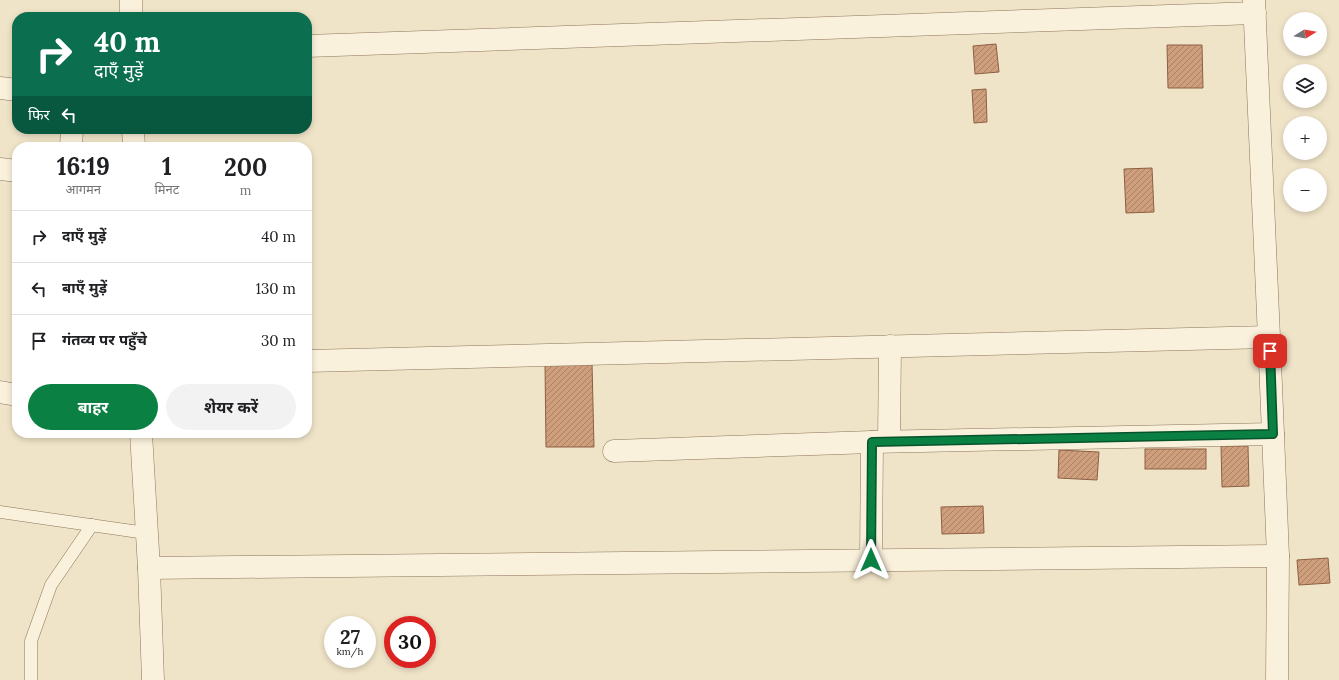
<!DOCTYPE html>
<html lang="hi">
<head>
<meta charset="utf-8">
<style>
	:root { --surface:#fff; --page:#f2f2f2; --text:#202124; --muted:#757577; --line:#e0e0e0; --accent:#0b8043 }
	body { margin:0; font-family:Lora,"Noto Sans Devanagari",serif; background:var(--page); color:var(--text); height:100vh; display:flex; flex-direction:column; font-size:15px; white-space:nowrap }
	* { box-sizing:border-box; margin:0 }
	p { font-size:13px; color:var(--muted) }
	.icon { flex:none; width:22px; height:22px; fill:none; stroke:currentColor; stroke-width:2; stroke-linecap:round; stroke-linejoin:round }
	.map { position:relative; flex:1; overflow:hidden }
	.drawer { position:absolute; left:12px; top:142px; width:300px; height:296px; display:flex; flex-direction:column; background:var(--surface); border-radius:16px; box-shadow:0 2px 6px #0003 }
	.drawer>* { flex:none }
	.top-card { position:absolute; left:12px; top:12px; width:300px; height:122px; border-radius:16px; box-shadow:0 2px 6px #0003; background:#0b6e4f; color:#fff; overflow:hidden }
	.needle { width:26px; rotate:79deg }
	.controls { position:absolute; left:1283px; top:12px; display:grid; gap:8px }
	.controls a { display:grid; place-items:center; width:44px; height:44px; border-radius:50%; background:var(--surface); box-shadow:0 2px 6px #0003; font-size:20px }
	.speed { position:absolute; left:324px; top:616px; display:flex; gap:8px; font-size:20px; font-weight:700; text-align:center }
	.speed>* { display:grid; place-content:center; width:52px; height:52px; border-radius:50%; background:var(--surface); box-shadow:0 2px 6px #0003; line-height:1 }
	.speed small { font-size:10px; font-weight:400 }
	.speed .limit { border:6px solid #d22; background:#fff; color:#111 }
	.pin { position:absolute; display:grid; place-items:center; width:34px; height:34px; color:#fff; margin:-17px; border-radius:8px; box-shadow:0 2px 6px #0006 }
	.me { position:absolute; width:44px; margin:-22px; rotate:0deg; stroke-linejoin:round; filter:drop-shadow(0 0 3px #0008) }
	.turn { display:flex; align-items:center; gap:14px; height:84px; padding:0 16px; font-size:18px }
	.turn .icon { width:52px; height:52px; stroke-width:2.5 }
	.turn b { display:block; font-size:28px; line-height:34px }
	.then { display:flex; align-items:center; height:38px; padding:0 16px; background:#0003; gap:8px; font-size:15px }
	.eta { display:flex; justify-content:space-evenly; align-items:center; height:68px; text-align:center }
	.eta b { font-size:24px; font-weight:700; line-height:28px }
	.cta { display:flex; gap:8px; margin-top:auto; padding:8px 16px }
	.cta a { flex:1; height:46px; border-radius:24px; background:var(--accent); color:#fff; font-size:16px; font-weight:700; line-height:46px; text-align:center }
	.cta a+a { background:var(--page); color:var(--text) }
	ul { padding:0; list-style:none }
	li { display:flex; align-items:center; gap:12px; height:52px; padding:0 16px; border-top:1px solid var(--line) }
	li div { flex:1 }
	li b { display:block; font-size:15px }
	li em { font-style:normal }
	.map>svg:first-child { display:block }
	.building { fill:url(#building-hatch); stroke:#8d5f41 }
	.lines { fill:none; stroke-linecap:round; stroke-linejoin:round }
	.service-casing { stroke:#8d765c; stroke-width:13 }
	.minor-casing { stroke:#8d765c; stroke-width:23 }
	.tertiary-casing { stroke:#8d765c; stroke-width:23 }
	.service { stroke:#faf1dc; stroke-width:12 }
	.minor { stroke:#faf1dc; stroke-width:22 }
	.tertiary { stroke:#faf1dc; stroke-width:22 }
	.route-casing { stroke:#07532c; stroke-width:10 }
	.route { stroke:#0b8043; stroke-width:7 }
</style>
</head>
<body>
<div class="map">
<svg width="1339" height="680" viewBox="0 0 1339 680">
	<defs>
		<pattern id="building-hatch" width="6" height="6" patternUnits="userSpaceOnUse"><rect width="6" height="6" fill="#cf9f7d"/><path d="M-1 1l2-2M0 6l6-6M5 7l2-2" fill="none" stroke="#a98266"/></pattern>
	</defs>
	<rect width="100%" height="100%" fill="#f0e4c8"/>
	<!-- building -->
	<g class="building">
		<polygon points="996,44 999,72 975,74 973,46"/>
		<polygon points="1167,45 1202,45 1203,88 1168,88"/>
		<polygon points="986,89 987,122 974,123 972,90"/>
		<polygon points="1152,168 1154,212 1126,213 1124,169"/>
		<polygon points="592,363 594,447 546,447 545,364"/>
		<polygon points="1221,446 1248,446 1249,486 1222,487"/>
		<rect x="1145" y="449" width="61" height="20"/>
		<polygon points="1059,450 1099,452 1097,480 1058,478"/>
		<polygon points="983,506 984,533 942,534 941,507"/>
		<polygon points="1328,558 1330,583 1299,585 1297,560"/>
	</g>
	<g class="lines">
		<defs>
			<g id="service">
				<polyline points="0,512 146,533"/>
				<polyline points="31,680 31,641 51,585 92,525"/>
			</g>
			<g id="minor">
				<polyline points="131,0 131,17"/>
				<polyline points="307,46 1255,13"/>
				<polyline points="0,88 17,90"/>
				<polyline points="133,129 134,147"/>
				<polyline points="71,147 72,129"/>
				<polyline points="0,169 17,171"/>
				<polyline points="307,361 1269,337"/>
				<polyline points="0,392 17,395"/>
				<polyline points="141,433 149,568 153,680"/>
				<polyline points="889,441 890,346"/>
				<polyline points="614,451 872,442 1273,434"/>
				<polyline points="871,560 872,442"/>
				<polyline points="149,568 1278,556"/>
			</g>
			<polyline id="tertiary" points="1254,0 1269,337 1278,556 1277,680"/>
		</defs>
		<!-- service casing -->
		<use href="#service" class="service-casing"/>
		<!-- minor casing -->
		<use href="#minor" class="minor-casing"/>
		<!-- tertiary casing -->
		<use href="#tertiary" class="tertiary-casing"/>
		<!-- service -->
		<use href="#service" class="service"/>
		<!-- minor -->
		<use href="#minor" class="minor"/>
		<!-- tertiary -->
		<use href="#tertiary" class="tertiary"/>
	</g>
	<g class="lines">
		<defs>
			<polyline id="route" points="871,560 872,442 1273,434 1270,351"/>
		</defs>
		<!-- route casing -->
		<use href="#route" class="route-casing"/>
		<!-- route -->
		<use href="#route" class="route"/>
	</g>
</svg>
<div class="controls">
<a><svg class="needle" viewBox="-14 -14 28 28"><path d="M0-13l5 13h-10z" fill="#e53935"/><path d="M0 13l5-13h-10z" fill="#757577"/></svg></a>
<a><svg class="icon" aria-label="layers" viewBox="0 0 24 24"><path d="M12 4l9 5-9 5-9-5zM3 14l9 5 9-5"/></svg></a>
<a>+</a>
<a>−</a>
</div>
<div class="speed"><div>27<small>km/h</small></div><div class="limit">30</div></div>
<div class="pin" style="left:1270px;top:351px;background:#d93025"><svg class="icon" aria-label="arrive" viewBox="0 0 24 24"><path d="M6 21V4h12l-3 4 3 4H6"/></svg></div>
<svg class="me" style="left:871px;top:560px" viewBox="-20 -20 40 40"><path d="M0-17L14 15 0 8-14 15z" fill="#0b8043" stroke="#fff" stroke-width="4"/></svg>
<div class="top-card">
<div class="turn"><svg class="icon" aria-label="right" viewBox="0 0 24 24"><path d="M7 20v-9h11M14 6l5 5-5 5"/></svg><div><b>40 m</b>दाएँ मुड़ें</div></div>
<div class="then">फिर<svg class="icon" aria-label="left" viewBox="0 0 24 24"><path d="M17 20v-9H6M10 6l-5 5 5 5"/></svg></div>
</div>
<section class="drawer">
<div class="eta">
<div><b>16:19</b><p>आगमन</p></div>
<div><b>1</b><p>मिनट</p></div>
<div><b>200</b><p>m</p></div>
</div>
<ul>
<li><svg class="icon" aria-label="right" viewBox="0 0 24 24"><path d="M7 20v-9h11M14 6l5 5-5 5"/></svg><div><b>दाएँ मुड़ें</b></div><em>40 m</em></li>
<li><svg class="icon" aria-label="left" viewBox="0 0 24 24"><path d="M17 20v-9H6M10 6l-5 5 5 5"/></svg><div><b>बाएँ मुड़ें</b></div><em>130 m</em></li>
<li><svg class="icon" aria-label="arrive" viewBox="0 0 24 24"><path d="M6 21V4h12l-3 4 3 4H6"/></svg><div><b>गंतव्य पर पहुँचे</b></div><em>30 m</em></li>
</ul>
<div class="cta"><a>बाहर</a><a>शेयर करें</a></div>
</section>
</div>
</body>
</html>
